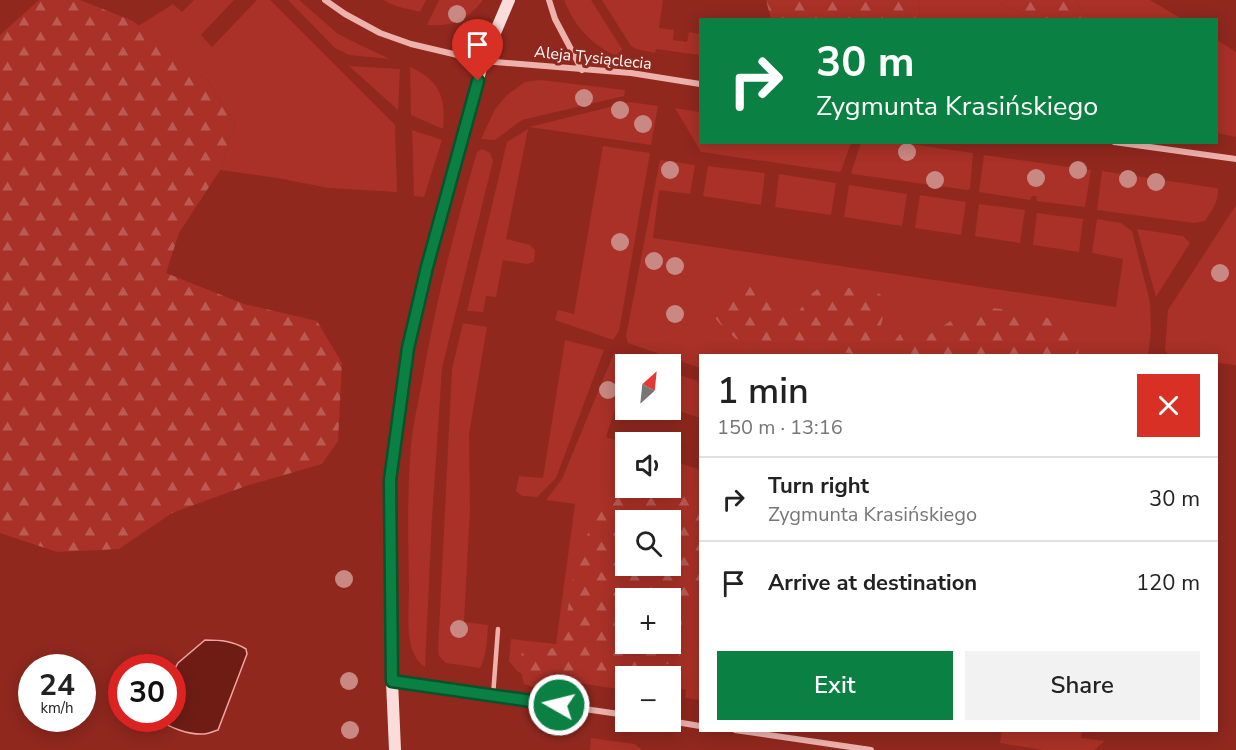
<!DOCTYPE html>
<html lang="en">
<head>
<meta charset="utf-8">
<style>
	:root { --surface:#fff; --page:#f2f2f2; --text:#222; --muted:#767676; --line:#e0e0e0; --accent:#0b8043 }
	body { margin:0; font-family:"Nunito Sans",sans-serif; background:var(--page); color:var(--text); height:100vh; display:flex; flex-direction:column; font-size:22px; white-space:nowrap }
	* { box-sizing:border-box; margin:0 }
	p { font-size:20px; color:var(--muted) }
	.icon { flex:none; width:33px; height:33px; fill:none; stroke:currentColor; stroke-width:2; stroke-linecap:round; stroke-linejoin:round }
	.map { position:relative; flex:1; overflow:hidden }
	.side { position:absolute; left:699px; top:354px; width:519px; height:378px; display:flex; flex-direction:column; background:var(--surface); border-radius:0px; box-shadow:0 3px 15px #0003 }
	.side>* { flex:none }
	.top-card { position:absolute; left:699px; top:18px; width:519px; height:126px; border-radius:0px; box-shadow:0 3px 15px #0003; background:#0b8043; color:#fff; overflow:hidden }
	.needle { width:39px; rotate:27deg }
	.fabs { position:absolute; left:615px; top:354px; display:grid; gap:12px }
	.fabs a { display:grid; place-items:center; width:66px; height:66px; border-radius:0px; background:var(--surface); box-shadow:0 3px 15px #0003; font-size:30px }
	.speed { position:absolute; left:18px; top:654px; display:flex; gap:12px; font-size:30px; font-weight:700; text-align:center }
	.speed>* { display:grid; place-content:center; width:78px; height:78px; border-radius:50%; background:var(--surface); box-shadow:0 3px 15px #0003; line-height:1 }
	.speed small { font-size:15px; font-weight:400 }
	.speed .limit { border:9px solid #d22; background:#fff; color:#111 }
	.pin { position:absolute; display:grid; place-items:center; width:51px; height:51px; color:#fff; margin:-62px -26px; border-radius:50% 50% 50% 0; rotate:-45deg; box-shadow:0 0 6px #0007 }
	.pin .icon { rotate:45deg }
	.me { position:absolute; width:66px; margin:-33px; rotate:278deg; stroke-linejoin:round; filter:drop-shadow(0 0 4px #0008) }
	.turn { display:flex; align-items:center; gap:21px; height:126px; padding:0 18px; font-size:27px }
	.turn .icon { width:78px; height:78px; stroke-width:2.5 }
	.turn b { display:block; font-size:42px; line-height:51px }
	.round { display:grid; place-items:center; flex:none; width:63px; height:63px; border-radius:0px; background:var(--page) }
	.summary { display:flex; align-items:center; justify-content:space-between; height:102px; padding:0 18px }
	h1 { font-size:36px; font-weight:600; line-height:45px }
	.action { display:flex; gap:12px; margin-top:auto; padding:12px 18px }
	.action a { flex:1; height:69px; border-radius:0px; background:var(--accent); color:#fff; font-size:24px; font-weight:600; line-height:69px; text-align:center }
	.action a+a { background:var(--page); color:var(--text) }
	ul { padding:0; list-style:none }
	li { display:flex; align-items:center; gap:18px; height:84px; padding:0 18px; border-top:2px solid var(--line) }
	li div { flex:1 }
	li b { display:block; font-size:22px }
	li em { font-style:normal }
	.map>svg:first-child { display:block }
	.green { fill:#a93127; fill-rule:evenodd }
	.forest { fill:url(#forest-firs); fill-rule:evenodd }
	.water { fill:#6f1d14; stroke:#efa5a1; stroke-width:1.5 }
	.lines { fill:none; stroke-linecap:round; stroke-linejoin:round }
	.lane { stroke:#eeb2ad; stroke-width:4.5 }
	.street { stroke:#eeb2ad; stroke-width:6 }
	.secondary { stroke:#faddda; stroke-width:12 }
	.tree { fill:#ca8882 }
	.route-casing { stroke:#07532c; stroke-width:15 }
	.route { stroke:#0b8043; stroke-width:10 }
	.labels { text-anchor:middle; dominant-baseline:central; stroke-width:6; stroke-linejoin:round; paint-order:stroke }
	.street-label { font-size:16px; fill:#fff; stroke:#90281e }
</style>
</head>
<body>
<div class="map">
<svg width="1236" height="750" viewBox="0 0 1236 750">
	<defs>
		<pattern id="forest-firs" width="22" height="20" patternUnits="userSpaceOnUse" patternTransform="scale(1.5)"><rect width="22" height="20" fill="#a93127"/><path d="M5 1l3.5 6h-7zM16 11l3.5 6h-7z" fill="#ba5a52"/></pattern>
	</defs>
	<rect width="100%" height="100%" fill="#90281e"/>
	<!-- green -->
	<g class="green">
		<polygon points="194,0 234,0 201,35 212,47 257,0 270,0 395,125 397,192 329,188 277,178 220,170 235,123 209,82 138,26 173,4 182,12"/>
		<polygon points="288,0 299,0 338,34 362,46 390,59 349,55 335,48"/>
		<path d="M384,0H426L420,12C408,9 394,7 384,0Z"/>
		<path d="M439,0H483C467,20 453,27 427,25Z"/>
		<path d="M564,0H591L622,49L619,57C592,46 575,27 564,0Z"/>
		<polygon points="602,0 663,0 659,28 674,30 673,40 687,42 689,32 700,34 700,55 656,49 655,53 636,49 631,46"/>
		<polygon points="920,0 993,0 1011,9 1038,19 919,20"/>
		<polygon points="1075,0 1150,0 1182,19 1094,19 1085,15"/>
		<polygon points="1217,40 1236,52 1236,137 1217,133"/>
		<polygon points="349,66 400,69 398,110"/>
		<path d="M410,67C440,80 446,98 443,129L411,115Z"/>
		<polygon points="541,80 625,90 624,96 522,120 495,140 481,139 495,109 507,95 525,82"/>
		<polygon points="630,102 658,106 651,145 529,127"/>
		<polygon points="675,108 700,112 700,142 851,143 841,171 839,172 701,152"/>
		<polygon points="528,129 506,239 530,245 535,250 534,262 527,264 503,260 496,297 486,296 483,312 467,311 507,142"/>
		<polygon points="412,130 442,140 424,197 414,196"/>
		<polygon points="861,143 902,143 973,153 970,189 967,190 852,174 851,173"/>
		<polygon points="603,146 650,153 619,331 613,340 555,320 558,310 574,314"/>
		<path d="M482,149L490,153L493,161L442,368L432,518L425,667C403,653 409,613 409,590C408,542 407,493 411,445C413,424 418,403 422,382C435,304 455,228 477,152Z"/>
		<polygon points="984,155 1091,170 1085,207 1037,201 1036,196 1032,196 1030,200 979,192"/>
		<polygon points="660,160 695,165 690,194 659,190 653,238 1116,307 1123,259 1092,253 1097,219 1121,223 1132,231 1150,302 1151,330 1148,356 700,356 700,368 628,343 626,336"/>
		<polygon points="708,166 765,173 761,205 703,196"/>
		<path d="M1102,171L1216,188L1218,189C1219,202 1211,211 1205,221L1194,223L1097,210Z"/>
		<polygon points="779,174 836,183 831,215 775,207"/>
		<polygon points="849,185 907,194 902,226 844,217"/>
		<polygon points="920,195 966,202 961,235 915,228"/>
		<polygon points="979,204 1025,210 1020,243 975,236"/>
		<polygon points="1236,205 1236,365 1217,363 1216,356 1168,355 1165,350 1168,310"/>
		<polygon points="1037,213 1083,219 1079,252 1033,245"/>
		<polygon points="1137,229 1183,236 1190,243 1156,297"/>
		<path d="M463,323L487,327L469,434L470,509L464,622L488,625C487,640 487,655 480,668L446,663L439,656L438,650L452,369Z"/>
		<polygon points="565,340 604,350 556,478 537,497 522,496 516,491 519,476 543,478"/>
		<path d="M614,353L649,364H626L625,392L621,391L606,437L625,444L626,488H670L671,460L700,470V700L685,698L686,690L671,687L670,676H626L625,690L524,675L517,671L509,661L511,639L556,644L575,504L546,500L562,479ZM626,520H670V566H626ZM626,598H670V644H626Z"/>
		<polygon points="680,375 700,382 700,418 671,408 671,401"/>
		<polygon points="1002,730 1082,731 1081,738 1105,741 1094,750 1043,750 1000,743"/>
		<polygon points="591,738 634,744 642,750 590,750"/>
	</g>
	<!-- forest -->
	<g class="forest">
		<polygon points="39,0 80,0 133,21 209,82 235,123 220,170 179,233 166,273 244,304 317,321 342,363 338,441 322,464 246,486 172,513 119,549 57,552 0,533 0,35"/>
		<polygon points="766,0 920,0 919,19 771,19"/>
		<polygon points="993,0 1075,0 1085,15 1094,19 1038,19 1011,9"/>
		<path d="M760,283C771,298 779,310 799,311L810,295L820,287L852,288L880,294L886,306L881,325L871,347L858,355L838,351L823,349L793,339L757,351L735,338L721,325L711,313L745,285Z"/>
		<path d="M992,308L1020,311L1075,325L1080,336L1078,355H891L890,347L900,334L927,336L954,319C972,323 978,318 992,308Z"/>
		<path d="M625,472L626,488H670L671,482L700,492V602L682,619L680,658L661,667H637L623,678L558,671L542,685L536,688L524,684L519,663L522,653L541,654L560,644L567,614L577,553L594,523L603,495L618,474ZM626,520H670V566H626ZM670,598V644H626V598Z"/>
	</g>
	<!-- water -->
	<path class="water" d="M205,640C221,640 233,641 246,649L247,654L218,730C214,731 209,734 204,734C189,735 170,728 158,719L172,718L173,672L178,663Z"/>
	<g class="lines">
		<!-- lane -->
		<polyline class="lane" points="493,696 498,629"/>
		<!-- street -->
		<g class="street">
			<polyline points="325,0 345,14 380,33 411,44 483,61 631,73 700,84"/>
			<polyline points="549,0 555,19 582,70"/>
			<polyline points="1114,142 1236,159"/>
			<polyline points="392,681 626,715"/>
			<polyline points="670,721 700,726"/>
			<polyline points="735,730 871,750"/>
		</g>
		<!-- secondary -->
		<polyline class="secondary" points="395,750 392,681 390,480 408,347 427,267 483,61 509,0"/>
	</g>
	<!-- trees -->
	<g class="tree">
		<circle cx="457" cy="14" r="9"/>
		<circle cx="584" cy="98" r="9"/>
		<circle cx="620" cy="110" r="9"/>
		<circle cx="643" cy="124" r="9"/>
		<circle cx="907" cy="152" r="9"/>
		<circle cx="670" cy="170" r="9"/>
		<circle cx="1078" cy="170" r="9"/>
		<circle cx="1036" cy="178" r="9"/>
		<circle cx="1128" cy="179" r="9"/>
		<circle cx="935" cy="180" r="9"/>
		<circle cx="1156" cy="182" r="9"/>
		<circle cx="620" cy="242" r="9"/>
		<circle cx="654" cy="261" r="9"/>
		<circle cx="675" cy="266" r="9"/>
		<circle cx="1220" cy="273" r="9"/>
		<circle cx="675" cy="314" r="9"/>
		<circle cx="608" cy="390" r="9"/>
		<circle cx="344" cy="579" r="9"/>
		<circle cx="459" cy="629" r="9"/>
		<circle cx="349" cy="681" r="9"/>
		<circle cx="350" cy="730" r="9"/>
	</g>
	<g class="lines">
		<defs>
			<polyline id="route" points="478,81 427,267 408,348 390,480 392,681 559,705"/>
		</defs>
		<!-- route casing -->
		<use href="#route" class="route-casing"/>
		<!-- route -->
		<use href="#route" class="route"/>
	</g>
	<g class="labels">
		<!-- street labels -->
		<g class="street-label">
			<text transform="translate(593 58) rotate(6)">Aleja Tysiąclecia</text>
		</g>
	</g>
</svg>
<div class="fabs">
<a><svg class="needle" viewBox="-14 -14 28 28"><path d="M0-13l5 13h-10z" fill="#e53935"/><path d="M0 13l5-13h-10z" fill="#767676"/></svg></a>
<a><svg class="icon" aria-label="sound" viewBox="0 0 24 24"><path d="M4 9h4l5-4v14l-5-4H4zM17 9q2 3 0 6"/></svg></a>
<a><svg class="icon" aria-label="search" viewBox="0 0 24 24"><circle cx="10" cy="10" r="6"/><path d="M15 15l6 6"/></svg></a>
<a>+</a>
<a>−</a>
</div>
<div class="speed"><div>24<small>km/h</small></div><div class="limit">30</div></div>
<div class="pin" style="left:478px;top:81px;background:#d93025"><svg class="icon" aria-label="arrive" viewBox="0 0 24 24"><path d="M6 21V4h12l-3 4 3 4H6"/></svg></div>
<svg class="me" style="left:559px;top:705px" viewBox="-20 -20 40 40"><circle r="17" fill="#0b8043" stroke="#fff" stroke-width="3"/><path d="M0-11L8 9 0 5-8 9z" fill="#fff"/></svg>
<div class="top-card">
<div class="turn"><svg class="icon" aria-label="right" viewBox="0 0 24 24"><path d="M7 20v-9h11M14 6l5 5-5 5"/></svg><div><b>30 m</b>Zygmunta Krasińskiego</div></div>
</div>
<section class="side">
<div class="summary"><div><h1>1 min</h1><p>150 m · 13:16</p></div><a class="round" style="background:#d93025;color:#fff"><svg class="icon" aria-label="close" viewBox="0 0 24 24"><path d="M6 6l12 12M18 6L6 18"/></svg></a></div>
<ul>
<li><svg class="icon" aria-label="right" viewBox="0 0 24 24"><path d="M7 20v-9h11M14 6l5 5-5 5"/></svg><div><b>Turn right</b><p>Zygmunta Krasińskiego</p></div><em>30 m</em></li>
<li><svg class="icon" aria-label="arrive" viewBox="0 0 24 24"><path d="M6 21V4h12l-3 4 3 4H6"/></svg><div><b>Arrive at destination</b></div><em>120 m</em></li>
</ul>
<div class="action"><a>Exit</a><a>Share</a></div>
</section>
</div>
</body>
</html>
